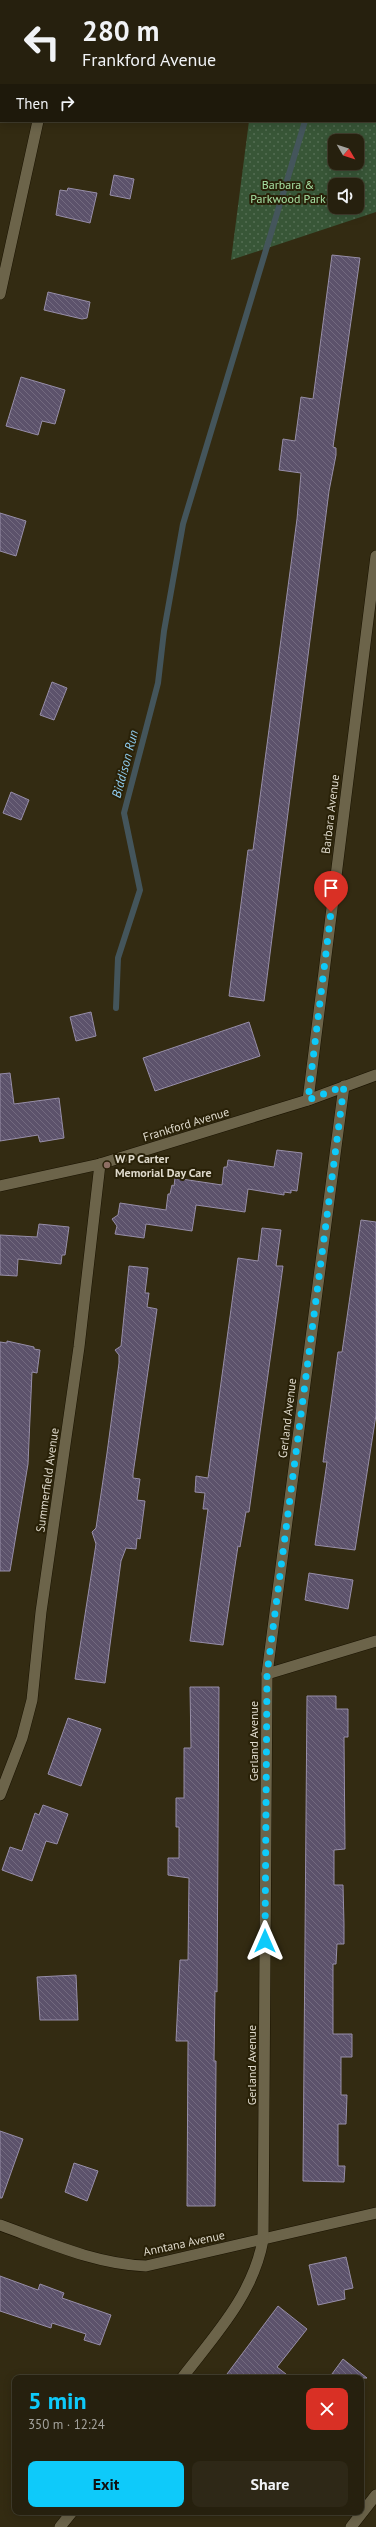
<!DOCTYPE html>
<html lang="en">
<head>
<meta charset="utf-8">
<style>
	:root { --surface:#26200e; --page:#2e2817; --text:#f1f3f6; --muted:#a4a39e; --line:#423e2e; --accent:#0ecafa }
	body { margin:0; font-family:"PT Sans",sans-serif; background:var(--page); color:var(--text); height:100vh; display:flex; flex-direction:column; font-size:15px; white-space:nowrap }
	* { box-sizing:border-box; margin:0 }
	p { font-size:13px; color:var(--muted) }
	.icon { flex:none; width:22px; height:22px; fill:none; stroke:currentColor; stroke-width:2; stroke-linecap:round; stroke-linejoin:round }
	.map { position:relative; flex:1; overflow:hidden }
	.details { position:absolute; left:12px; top:2375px; width:352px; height:140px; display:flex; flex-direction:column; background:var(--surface); border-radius:8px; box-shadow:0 2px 10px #0003,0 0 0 1px var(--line) }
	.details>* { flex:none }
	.banner { position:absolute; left:0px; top:0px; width:376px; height:122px; box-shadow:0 2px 10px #0003,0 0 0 1px var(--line); background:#26200e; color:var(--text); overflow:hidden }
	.needle { width:26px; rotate:129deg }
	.tools { position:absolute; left:328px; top:134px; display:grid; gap:8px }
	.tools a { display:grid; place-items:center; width:36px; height:36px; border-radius:8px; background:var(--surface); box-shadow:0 2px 10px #0003,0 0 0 1px var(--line); font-size:20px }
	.pin { position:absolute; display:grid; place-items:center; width:34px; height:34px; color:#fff; margin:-41px -17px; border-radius:50% 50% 50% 0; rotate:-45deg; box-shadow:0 0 4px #0007 }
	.pin .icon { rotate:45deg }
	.me { position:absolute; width:44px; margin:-22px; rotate:0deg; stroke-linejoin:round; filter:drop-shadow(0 0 3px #0008) }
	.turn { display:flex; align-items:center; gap:14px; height:84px; padding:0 16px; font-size:18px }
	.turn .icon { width:52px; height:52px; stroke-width:2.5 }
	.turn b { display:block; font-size:28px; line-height:34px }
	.then { display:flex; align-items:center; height:38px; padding:0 16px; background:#0003; gap:8px; font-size:15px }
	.round { display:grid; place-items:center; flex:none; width:42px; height:42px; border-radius:8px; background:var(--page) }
	.overview { display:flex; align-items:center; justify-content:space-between; height:68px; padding:0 16px }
	h1 { font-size:24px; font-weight:600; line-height:30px; color:var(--accent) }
	.cta { display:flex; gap:8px; margin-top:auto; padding:8px 16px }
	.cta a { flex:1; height:46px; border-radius:8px; background:var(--accent); color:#111; font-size:16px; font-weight:600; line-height:46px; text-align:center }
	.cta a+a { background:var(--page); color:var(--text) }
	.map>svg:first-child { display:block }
	.park { fill:url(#park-dots); fill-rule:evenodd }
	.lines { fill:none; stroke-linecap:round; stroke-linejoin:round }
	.stream { stroke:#44555b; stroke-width:6 }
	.building { fill:url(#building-back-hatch); stroke:#978ea8 }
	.minor-casing { stroke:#1a1300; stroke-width:12 }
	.tertiary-casing { stroke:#1a1300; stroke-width:12 }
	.minor { stroke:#6c644a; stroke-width:11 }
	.tertiary { stroke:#6c644a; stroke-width:11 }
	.route { stroke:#0ecafa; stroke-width:7; stroke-dasharray:0 12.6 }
	.education-dot { fill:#8d6e63; stroke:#292108; stroke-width:1.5 }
	.labels { text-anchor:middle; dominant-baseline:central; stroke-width:4; stroke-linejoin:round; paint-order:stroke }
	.park-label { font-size:12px; fill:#a6e0a3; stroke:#292108 }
	.street-label { font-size:12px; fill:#dfdacc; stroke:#292108 }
	.poi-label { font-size:12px; font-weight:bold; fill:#dfdacc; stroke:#292108; text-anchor:start }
	.water-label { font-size:13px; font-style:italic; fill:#92d0f5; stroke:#292108 }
</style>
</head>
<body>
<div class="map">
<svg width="376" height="2527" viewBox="0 0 376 2527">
	<defs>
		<pattern id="park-dots" width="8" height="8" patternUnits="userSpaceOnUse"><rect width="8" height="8" fill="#385637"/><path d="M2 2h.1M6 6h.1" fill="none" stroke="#546e53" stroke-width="1.8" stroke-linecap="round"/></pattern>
		<pattern id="building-back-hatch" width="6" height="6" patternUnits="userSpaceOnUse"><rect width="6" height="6" fill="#5c526b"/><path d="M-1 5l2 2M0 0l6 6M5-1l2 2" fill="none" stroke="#736a7f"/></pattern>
	</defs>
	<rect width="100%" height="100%" fill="#332b12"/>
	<!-- park -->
	<path class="park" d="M265,0H376V212L231,260L249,121H375V1ZM335,141H357V163H335ZM335,185H357V207H335Z"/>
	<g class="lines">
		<!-- stream -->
		<g class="stream">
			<polyline points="330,1 330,0"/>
			<polyline points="116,1008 118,958 140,890 124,813 158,683 164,631 183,524 305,121"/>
		</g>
	</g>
	<!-- building -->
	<g class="building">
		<polygon points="114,175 134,179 130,199 110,195"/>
		<polygon points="68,188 97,193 90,223 56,215 60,190 67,191"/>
		<polygon points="332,255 360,258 333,447 336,448 336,455 329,491 264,1001 229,996 248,850 253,850 297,519 301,473 279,470 283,439 295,441 301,397 313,399"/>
		<polygon points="48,292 90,302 87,318 82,319 44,310"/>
		<polygon points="21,377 65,390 55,424 42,421 38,435 6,426"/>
		<polygon points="0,513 26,521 16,556 0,551"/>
		<polygon points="52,682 67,688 54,720 40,715"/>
		<polygon points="11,792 29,800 21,820 3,813"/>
		<polygon points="91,1012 96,1036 76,1041 70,1017"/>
		<polygon points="249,1022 260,1056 155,1091 143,1058"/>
		<polygon points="10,1073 14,1104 59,1098 64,1138 40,1142 38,1135 0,1141 0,1074"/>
		<polygon points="277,1150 302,1153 297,1191 291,1190 291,1193 284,1192 284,1195 248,1189 245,1212 196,1205 192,1231 146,1224 144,1238 115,1234 117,1226 112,1219 118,1215 120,1203 166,1210 168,1194 170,1194 172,1185 174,1186 175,1178 222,1185 224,1167 227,1167 228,1160 274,1167"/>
		<polygon points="361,1220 376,1222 376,1415 355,1550 315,1545 327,1462 323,1462 338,1352 342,1352"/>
		<polygon points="39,1224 69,1227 65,1255 62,1255 61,1264 18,1259 17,1276 0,1275 0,1235 37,1237"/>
		<polygon points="262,1228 281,1230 276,1266 283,1266 249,1512 246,1512 240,1547 238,1546 223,1645 190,1641 208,1509 203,1509 205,1493 195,1492 196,1476 208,1478 238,1258 258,1261"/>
		<polygon points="129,1266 148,1268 145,1293 149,1293 147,1307 157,1309 133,1474 133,1478 140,1479 137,1500 145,1501 140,1539 137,1538 136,1549 126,1548 121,1561 105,1683 75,1679 96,1544 92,1532 96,1528 107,1453 119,1363 119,1355 115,1350 121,1346"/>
		<polygon points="7,1341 34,1347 34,1349 40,1350 37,1373 32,1372 28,1464 10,1571 0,1571 0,1342 7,1343"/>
		<polygon points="309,1573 353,1580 348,1609 305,1600"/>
		<polygon points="190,1687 219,1687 217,1992 215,1991 214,2061 216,2061 215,2206 187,2206 188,2041 176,2041 180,1960 188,1960 189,1878 168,1875 168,1858 179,1858 179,1827 176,1827 176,1798 184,1798 184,1748 191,1748"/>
		<polygon points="307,1696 336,1696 336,1709 348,1709 348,1737 344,1737 345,1849 334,1850 334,1885 343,1885 344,1924 344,1944 337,1944 336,1964 333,1964 333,2034 352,2034 352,2057 341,2057 341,2095 347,2095 346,2124 338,2124 338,2166 345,2166 344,2182 303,2181"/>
		<polygon points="68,1718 101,1729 81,1786 48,1774"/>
		<polygon points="43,1805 68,1814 57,1844 46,1841 32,1881 2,1870 10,1847 22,1851 35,1813 39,1815"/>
		<polygon points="76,1975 78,2020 40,2020 37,1977"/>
		<polygon points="0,2131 23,2139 2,2198 0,2198"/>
		<polygon points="74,2163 98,2171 87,2201 65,2192"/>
		<polygon points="346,2257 353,2288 344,2290 345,2299 318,2305 309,2265"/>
		<polygon points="0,2276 38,2290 40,2284 64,2293 62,2298 111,2315 100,2345 84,2340 86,2334 52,2323 51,2328 0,2311"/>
		<polygon points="278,2306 307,2329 277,2367 291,2378 224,2378"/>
		<polygon points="343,2359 367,2378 329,2378"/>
	</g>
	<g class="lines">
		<defs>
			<g id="minor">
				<polyline points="60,1 61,0"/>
				<polyline points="0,67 1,67"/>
				<polyline points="0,294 38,121"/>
				<polyline points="308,1100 376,556"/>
				<polyline points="267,1674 376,1641"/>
				<polyline points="0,1795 22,1738 32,1700 41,1612 79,1347 100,1164"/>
				<path d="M0,2225C47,2242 95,2264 146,2266L376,2213"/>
				<path d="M182,2378C215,2335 253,2295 263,2240L267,1674L344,1086"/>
				<polyline points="60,2527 72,2512"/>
				<polyline points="351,2527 376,2495"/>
			</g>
			<polyline id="tertiary" points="0,1186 100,1164 308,1100 376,1075"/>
		</defs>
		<!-- minor casing -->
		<use href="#minor" class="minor-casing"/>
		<!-- tertiary casing -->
		<use href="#tertiary" class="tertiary-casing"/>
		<!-- minor -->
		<use href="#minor" class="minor"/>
		<!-- tertiary -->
		<use href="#tertiary" class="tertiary"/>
	</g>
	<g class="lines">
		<!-- route -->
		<polyline class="route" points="265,1941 267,1674 344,1086 308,1100 331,912"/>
	</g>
	<!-- markers -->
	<circle class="education-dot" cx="107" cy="1165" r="4"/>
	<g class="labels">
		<!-- park labels -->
		<g class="park-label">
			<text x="288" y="184">Barbara &amp;<tspan x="288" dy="14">Parkwood Park</tspan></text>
		</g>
		<!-- street labels -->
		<g class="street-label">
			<text transform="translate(330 814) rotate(-83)">Barbara Avenue</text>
			<text transform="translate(186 1124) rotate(-17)">Frankford Avenue</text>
			<text transform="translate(287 1418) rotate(-83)">Gerland Avenue</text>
			<text transform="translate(47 1480) rotate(-82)">Summerfield Avenue</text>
			<text transform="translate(253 1741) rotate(-90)">Gerland Avenue</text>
			<text transform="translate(251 2065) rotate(-90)">Gerland Avenue</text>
			<text transform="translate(184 2243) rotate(-12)">Anntana Avenue</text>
		</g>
		<!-- poi labels -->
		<g class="poi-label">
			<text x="115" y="1158">W P Carter<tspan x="115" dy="14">Memorial Day Care</tspan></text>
		</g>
		<!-- water labels -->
		<g class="water-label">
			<text transform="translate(125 764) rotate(-75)">Biddison Run</text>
		</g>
	</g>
</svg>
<div class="tools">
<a><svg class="needle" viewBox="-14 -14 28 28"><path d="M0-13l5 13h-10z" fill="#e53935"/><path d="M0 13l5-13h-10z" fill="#a4a39e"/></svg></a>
<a><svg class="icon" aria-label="sound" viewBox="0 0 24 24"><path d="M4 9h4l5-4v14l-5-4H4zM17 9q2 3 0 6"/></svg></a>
</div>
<div class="pin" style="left:331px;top:912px;background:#d93025"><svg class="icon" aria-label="arrive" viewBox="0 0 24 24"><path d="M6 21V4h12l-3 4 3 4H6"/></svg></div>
<svg class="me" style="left:265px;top:1941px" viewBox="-20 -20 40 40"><path d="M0-17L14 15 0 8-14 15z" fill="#0ecafa" stroke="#fff" stroke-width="4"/></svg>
<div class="banner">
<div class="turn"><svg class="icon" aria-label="left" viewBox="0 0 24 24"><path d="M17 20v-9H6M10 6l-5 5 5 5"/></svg><div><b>280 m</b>Frankford Avenue</div></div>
<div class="then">Then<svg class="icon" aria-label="right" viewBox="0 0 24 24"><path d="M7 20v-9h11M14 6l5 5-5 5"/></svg></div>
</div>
<section class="details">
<div class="overview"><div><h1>5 min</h1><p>350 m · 12:24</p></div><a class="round" style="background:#d93025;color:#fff"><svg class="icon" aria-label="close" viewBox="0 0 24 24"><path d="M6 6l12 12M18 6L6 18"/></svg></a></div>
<div class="cta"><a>Exit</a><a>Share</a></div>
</section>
</div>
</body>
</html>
